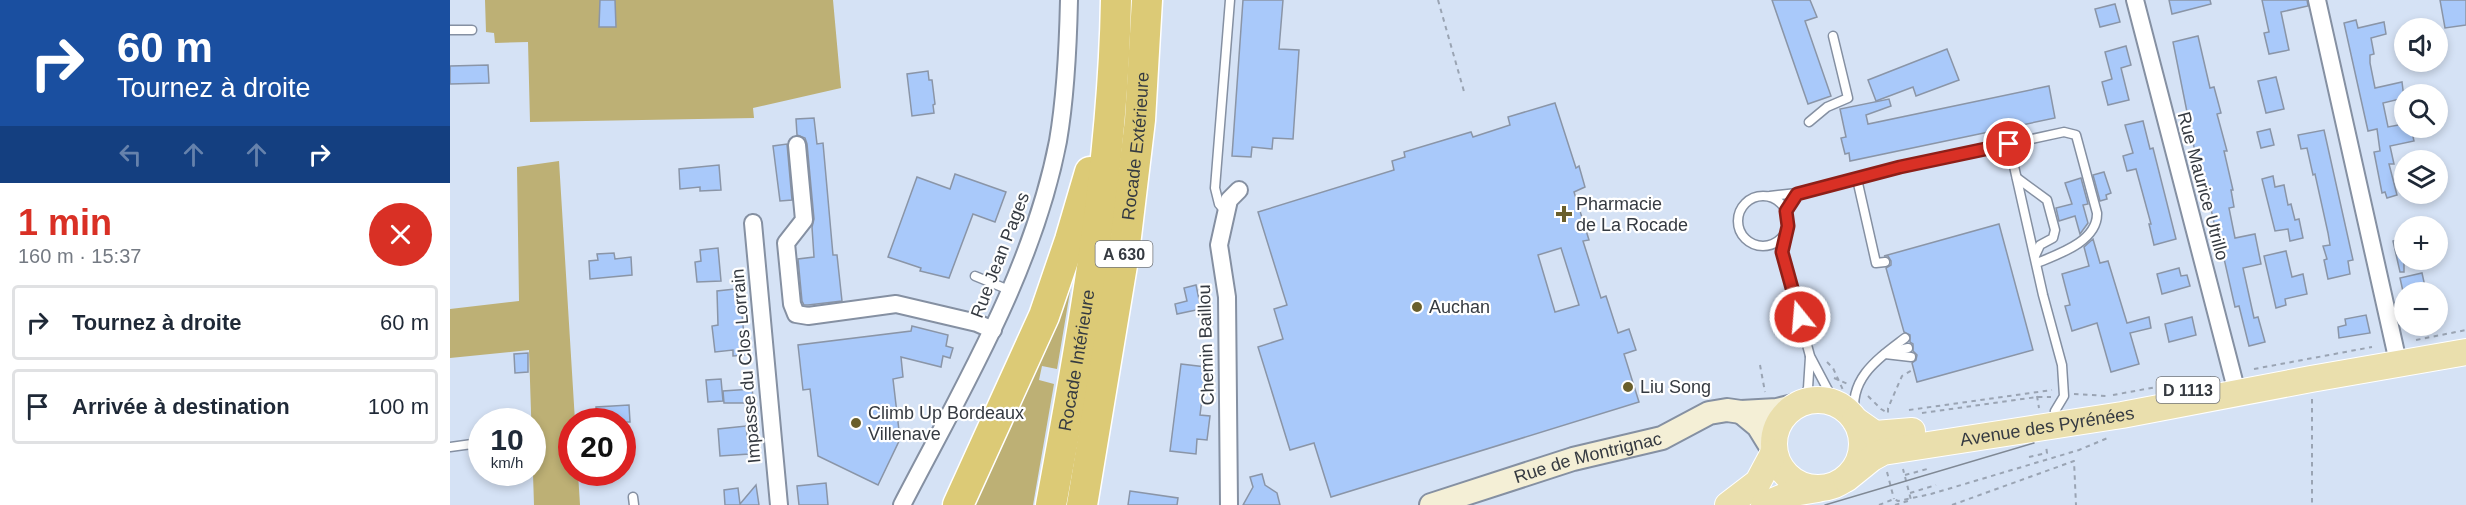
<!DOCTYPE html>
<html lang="fr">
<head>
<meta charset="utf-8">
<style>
	:root { --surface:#fff; --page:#f2f2f3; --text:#1f2937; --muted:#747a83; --line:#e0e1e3; --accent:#d93025 }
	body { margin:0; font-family:Arial,sans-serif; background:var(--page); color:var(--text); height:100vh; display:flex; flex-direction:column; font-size:22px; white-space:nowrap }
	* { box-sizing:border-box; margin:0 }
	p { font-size:20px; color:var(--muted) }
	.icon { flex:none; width:33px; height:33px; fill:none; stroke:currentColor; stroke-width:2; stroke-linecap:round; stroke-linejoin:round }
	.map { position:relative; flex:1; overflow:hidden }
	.sheet { display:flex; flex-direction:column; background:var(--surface); width:450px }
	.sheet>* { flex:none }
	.top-card { background:#1a4fa0; color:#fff; overflow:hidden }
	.controls { position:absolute; left:1944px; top:18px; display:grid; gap:12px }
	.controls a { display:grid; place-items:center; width:54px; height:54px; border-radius:50%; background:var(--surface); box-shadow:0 3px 9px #0003; font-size:30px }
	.speed { position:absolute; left:18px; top:408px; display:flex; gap:12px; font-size:30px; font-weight:700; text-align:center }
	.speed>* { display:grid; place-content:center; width:78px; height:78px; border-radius:50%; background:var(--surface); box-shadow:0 3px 9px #0003; line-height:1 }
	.speed small { font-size:15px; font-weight:400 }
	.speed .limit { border:9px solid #d22; background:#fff; color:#111 }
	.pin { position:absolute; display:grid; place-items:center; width:51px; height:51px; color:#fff; margin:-26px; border:3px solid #fff; border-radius:50%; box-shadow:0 2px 6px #0007 }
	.me { position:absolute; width:66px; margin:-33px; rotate:343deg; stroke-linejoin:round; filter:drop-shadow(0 0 4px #0008) }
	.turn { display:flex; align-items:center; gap:21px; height:126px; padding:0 18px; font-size:27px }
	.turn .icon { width:78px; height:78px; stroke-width:2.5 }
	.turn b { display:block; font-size:42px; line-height:51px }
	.lanes { display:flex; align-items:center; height:57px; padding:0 18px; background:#0003; justify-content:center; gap:30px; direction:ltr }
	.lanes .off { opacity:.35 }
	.round { display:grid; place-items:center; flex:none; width:63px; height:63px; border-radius:32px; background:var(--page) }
	.overview { display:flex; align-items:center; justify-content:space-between; height:102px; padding:0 18px }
	h1 { font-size:36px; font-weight:700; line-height:45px; color:var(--accent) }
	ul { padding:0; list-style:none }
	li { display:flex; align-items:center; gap:18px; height:75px; margin:0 12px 9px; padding:0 6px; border:3px solid var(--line); border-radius:6px }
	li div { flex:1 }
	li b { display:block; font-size:22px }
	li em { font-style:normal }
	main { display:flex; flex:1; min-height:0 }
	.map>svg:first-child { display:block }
	.green { fill:#bdb075 }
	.building { fill:#a9c9fa; stroke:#8a95a7; stroke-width:1.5; fill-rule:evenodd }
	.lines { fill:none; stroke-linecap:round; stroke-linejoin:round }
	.lane-casing { stroke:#8590a2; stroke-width:11 }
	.street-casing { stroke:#8590a2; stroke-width:20 }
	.secondary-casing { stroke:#8590a2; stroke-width:26 }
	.primary-casing { stroke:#fff; stroke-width:28 }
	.highway-casing { stroke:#fff; stroke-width:33 }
	.path { stroke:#9aa4b3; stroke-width:2; stroke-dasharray:4.5 4.5; stroke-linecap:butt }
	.lane { stroke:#fff; stroke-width:8 }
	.street { stroke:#fff; stroke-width:16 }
	.secondary { stroke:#f4efd6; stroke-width:22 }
	.primary { stroke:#eadfad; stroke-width:26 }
	.highway { stroke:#dcca76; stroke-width:30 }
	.tram { stroke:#7f8894; stroke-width:1.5 }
	.route-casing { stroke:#8d1f18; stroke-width:15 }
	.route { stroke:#d93025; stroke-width:10 }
	.poi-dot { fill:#6a5f2c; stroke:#fff; stroke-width:2 }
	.labels { text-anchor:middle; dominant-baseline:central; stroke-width:4.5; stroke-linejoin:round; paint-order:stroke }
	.shield { fill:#fff; stroke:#72757a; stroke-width:1.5 }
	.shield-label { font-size:16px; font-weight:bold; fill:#353a41 }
	.street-label { font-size:18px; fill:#353a41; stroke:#fff }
	.poi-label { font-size:18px; fill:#353a41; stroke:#fff; text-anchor:start }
</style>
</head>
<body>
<main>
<section class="sheet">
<div class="top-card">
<div class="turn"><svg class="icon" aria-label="right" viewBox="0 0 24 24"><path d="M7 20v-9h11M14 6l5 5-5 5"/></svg><div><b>60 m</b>Tournez à droite</div></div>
<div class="lanes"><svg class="icon off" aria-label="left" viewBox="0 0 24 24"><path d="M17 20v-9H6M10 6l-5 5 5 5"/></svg><svg class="icon off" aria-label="ahead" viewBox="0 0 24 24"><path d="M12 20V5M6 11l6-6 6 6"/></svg><svg class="icon off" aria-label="ahead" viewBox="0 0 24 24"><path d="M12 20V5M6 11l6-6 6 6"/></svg><svg class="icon" aria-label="right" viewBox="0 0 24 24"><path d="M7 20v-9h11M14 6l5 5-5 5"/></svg></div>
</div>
<div class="overview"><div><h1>1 min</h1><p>160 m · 15:37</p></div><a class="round" style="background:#d93025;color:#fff"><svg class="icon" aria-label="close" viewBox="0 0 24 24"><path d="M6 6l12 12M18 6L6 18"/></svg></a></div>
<ul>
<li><svg class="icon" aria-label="right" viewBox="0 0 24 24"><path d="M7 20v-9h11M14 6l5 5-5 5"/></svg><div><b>Tournez à droite</b></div><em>60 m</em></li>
<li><svg class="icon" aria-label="arrive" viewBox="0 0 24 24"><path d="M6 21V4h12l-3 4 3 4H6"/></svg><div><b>Arrivée à destination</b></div><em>100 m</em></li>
</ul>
</section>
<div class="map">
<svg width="2016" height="505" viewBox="0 0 2016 505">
	<rect width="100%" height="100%" fill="#d5e2f5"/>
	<!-- green -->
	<g class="green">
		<polygon points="35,0 383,0 391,88 303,108 304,118 80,122 78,42 45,43 44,33 36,32"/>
		<polygon points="109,161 125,421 122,422 122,472 128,473 130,505 84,505 79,350 0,358 0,309 69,301 67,167"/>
		<polygon points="624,268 607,369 592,366 589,380 604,384 583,505 517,505"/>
	</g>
	<!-- building -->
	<g class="building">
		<polygon points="150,0 165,0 166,27 149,27"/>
		<polygon points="793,0 833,0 829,49 849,50 843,139 823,138 822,149 802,147 801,157 782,156"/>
		<polygon points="1322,0 1360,0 1367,17 1355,21 1381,96 1358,104"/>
		<polygon points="1719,0 1760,0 1761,4 1722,14"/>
		<polygon points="1812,0 1857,0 1858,6 1831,12 1839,50 1819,54 1814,33 1819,32"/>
		<polygon points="1990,0 2016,0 2016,25 1995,28"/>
		<polygon points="1665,4 1670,22 1650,27 1645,9"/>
		<polygon points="1906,20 1908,28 1934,22 1936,34 1921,38 1924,54 1920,55 1920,63 1925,88 1952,82 1954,98 1933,103 1938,127 1954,124 1954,128 1961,128 1964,141 1940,146 1944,164 1939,164 1947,195 1937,198 1935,192 1932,193 1924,152 1930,151 1927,129 1918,131 1894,23"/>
		<polygon points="1748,36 1760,88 1764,87 1771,113 1767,114 1777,151 1774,151 1783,190 1781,190 1784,207 1779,208 1785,238 1805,234 1811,264 1793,268 1804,318 1808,317 1815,342 1799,346 1789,306 1785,307 1768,232 1766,232 1755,181 1751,182 1723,42"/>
		<polygon points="1676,46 1681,65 1671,68 1679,100 1658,105 1652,82 1662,79 1655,52"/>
		<polygon points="1497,49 1509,80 1466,96 1463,87 1426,101 1418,80"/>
		<polygon points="38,65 39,83 0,84 0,66"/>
		<polygon points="478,71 479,80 482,80 485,104 483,105 484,113 462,116 457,74"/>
		<polygon points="1826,77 1834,109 1816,113 1808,81"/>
		<polygon points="1599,86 1605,118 1400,161 1399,153 1395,154 1391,138 1396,137 1390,109 1439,99 1441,106 1416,115 1418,124"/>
		<path d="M1105,103L1126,168L1129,166L1135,187L1124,192L1139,240L1133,241L1151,298L1156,296L1168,333L1179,329L1186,350L1174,354L1189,402L881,497L864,443L840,450L808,347L833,339L824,309L837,305L808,212L944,170L942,161L955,157L954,152L1021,132L1023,137L1060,125L1058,117ZM1111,248L1129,305L1105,312L1088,255Z"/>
		<polygon points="364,118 367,144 373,143 383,255 387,255 392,301 358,305 354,305 352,301 348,259 364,257 362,227 364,219 357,144 355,138 347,135 346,119"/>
		<polygon points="1693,121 1700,149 1703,148 1726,239 1704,245 1699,224 1701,224 1686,169 1677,171 1673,156 1683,153 1675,125"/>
		<polygon points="1820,129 1824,145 1811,148 1807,132"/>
		<polygon points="1874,130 1903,260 1898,261 1900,274 1878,279 1874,260 1877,259 1873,246 1880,245 1878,233 1865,174 1863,175 1857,148 1851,149 1848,135"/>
		<polygon points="337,144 342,200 330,201 323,146"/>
		<polygon points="269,165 271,190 250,191 250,187 230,189 229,169"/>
		<polygon points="1654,172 1661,193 1656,195 1657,199 1650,201 1643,175"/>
		<polygon points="505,174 556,192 545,222 523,214 499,278 470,271 471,268 438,257 467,177 500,189"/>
		<polygon points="1823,176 1825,187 1834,185 1838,205 1841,204 1845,220 1849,219 1853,238 1840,241 1838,229 1825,231 1812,179"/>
		<polygon points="1631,178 1638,204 1633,205 1638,223 1630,234 1625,216 1609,221 1606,208 1622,204 1615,183"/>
		<polygon points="1549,224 1583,350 1467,382 1462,363 1466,360 1467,355 1463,351 1463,344 1460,342 1460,335 1454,332 1436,268 1441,265 1441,261 1438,256 1434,256"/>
		<polygon points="1954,238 1954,272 1950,272 1943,241"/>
		<polygon points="1643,239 1650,263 1658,261 1677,323 1699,317 1701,328 1680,333 1689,364 1661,372 1647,323 1622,331 1615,306 1620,305 1612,274 1639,266 1634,247"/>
		<polygon points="268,248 271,281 247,282 245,262 251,261 250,250"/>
		<polygon points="1836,251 1842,277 1853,274 1857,294 1835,299 1836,305 1826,308 1814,256"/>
		<polygon points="164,253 165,259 181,257 182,275 140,279 139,261 148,260 147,254"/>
		<polygon points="1729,268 1731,276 1737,275 1740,286 1712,294 1707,274"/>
		<polygon points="1972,273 1976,291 1954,292 1954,296 1950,278"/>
		<polygon points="746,285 751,309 727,314 725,304 737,301 734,288"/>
		<polygon points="294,288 296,305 291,305 296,355 283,356 283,350 265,352 262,326 268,325 267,291"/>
		<polygon points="1916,315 1920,333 1889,338 1888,327 1896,325 1895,319"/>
		<polygon points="1742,317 1746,335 1719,342 1715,324"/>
		<polygon points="462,326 498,335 496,346 503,348 500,358 493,356 491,367 451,357 453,377 443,379 450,439 428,485 368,456 360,389 353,390 348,345 461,331"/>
		<polygon points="78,353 78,372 65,373 64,354"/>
		<polygon points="731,364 756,367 750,415 760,416 757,440 747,439 746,454 720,451"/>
		<polygon points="271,379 273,401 258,402 256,380"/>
		<polygon points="302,389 304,403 274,403 273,391"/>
		<polygon points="179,405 180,422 147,422 146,407"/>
		<polygon points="296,426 299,454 270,456 268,429"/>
		<polygon points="812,474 815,485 827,493 830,505 793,505 803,487 800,477"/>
		<polygon points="376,483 378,505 349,505 347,486"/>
		<polygon points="306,485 309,505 275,505 274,490 288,488 290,504"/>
		<polygon points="680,491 728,498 727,505 678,505"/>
	</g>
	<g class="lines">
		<defs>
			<g id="lane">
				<polyline points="0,30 22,30"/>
				<polyline points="1359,122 1377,107 1398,98 1383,36"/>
				<path d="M1559,144L1614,132L1626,135L1647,213C1648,241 1609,254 1587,263"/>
				<polyline points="1567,178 1597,200 1605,230 1603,238 1590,245 1585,256"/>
				<polyline points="1407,179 1426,263 1435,262"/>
				<circle cx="1313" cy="221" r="25"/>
				<polyline points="1320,196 1347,193 1450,167 1559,144 1593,295 1612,365 1614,396 1605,411"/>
				<polyline points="776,212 769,204 765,188 780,0"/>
				<polyline points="1335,234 1332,252 1360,356 1379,392 1388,404"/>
				<polyline points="525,276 559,290"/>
				<polyline points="1441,352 1458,348"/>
				<polyline points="1435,354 1461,357"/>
				<polyline points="1352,403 1358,388 1360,357"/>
				<path d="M1405,417C1398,378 1429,358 1455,338"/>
				<polyline points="0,447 29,443"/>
				<polyline points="183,497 184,505"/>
			</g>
			<g id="street">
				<polyline points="1685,0 1784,381"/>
				<polyline points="1867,0 1946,353"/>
				<polyline points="347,145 354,220 336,243 342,304 346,314 358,316 446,304 527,323 543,330"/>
				<polyline points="303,223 329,505"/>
				<path d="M452,505C512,389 583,271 608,141C616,94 618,47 619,0"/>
				<polyline points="779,505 777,297 769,245 779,200 789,190"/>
			</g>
			<g id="secondary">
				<polyline points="1291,412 1308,426 1324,452"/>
				<path id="s1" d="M981,505L1123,459L1212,438L1259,413L1277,410L1291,412L1327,410L1347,405"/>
			</g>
			<g id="primary">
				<circle cx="1368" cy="444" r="44"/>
				<polyline points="1405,420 1425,434 1462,431"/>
				<path id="s2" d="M1396,479L1422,458L1433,452L1672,415L1861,379L2016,352"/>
				<polyline points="1278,505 1308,482 1324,452"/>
				<polyline points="1314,505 1343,493 1368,489"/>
			</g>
			<g id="highway">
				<polyline points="508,505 594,316 620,240 640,172"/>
				<path id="s3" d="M601,505C632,339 663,170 666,0"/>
				<path id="s4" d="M632,505L674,253L690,120L697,0"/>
			</g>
		</defs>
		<!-- lane casing -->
		<use href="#lane" class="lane-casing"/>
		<!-- street casing -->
		<use href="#street" class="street-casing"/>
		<!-- secondary casing -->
		<use href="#secondary" class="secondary-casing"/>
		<!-- primary casing -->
		<use href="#primary" class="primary-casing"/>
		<!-- highway casing -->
		<use href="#highway" class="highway-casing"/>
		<!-- path -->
		<g class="path">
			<polyline points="988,0 1015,95"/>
			<polyline points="1966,340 2016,330"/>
			<polyline points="1377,362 1383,368 1393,390"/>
			<polyline points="1310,365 1315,392"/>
			<polyline points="1804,369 1922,347"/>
			<polyline points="1384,378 1398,384"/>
			<polyline points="1624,394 1657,396"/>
			<polyline points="1663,395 1761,377"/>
			<polyline points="1418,396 1431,409 1438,413 1438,408 1452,376 1464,369"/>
			<polyline points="1587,396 1589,408"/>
			<polyline points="1862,399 1862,505"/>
			<polyline points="1459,410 1602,390"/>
			<polyline points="1472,413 1587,397 1601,397"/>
			<polyline points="1579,457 1597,453 1596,446"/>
			<polyline points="1437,472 1444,499"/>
			<polyline points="1455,475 1481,468"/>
			<polyline points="1460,493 1486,485"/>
			<polyline points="1429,505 1444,499 1448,501 1481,494 1629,450 1660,437"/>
			<polyline points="1445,505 1461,500 1453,469"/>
			<polyline points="1502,505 1624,461 1626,505"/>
		</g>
		<!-- lane -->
		<use href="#lane" class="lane"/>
		<!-- street -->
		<use href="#street" class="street"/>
		<!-- secondary -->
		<use href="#secondary" class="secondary"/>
		<!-- primary -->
		<use href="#primary" class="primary"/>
		<!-- highway -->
		<use href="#highway" class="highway"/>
		<!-- tram -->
		<polyline class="tram" points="1375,505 1584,443"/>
	</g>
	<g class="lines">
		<defs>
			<polyline id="route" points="1350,317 1332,252 1338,226 1336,211 1347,194 1450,167 1559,144"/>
		</defs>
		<!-- route casing -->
		<use href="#route" class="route-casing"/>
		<!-- route -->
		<use href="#route" class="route"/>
	</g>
	<!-- markers -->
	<g class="poi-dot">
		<path d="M1111 205h6v6h6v6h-6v6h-6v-6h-6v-6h6z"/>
		<circle cx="967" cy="307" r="6"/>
		<circle cx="1178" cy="387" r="6"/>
		<circle cx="406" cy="423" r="6"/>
	</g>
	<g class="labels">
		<!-- shield labels -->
		<g class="shield">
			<rect x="645.5" y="241" width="57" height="26" rx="4.5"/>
			<rect x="1706.5" y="377" width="63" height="26" rx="4.5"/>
		</g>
		<g class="shield-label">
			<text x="674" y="254">A 630</text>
			<text x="1738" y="390">D 1113</text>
		</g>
		<!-- street labels -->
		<g class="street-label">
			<text stroke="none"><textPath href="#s4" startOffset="363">Rocade Extérieure</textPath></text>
			<text transform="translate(1753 186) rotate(75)">Rue Maurice Utrillo</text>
			<text transform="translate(550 255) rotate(-69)">Rue Jean Pages</text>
			<text transform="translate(756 345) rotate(-92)">Chemin Baillou</text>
			<text stroke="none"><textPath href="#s3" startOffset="147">Rocade Intérieure</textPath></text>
			<text transform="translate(296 366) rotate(-95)">Impasse du Clos Lorrain</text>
			<text stroke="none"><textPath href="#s2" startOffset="212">Avenue des Pyrénées</textPath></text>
			<text stroke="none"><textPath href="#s1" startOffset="164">Rue de Montrignac</textPath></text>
		</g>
		<!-- poi labels -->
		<g class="poi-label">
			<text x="1126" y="204">Pharmacie<tspan x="1126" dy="21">de La Rocade</tspan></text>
			<text x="979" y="307">Auchan</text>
			<text x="1190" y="387">Liu Song</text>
			<text x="418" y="413">Climb Up Bordeaux<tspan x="418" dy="21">Villenave</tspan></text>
		</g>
	</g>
</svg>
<div class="controls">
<a><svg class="icon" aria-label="sound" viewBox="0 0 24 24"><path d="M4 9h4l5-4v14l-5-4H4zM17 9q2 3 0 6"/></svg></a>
<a><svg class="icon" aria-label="search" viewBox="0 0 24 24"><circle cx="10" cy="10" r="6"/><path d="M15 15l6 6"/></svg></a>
<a><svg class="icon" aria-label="layers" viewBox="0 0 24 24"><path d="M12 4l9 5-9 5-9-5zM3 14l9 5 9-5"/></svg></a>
<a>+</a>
<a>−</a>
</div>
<div class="speed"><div>10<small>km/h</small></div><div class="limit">20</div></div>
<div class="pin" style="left:1559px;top:144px;background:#d93025"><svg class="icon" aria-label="arrive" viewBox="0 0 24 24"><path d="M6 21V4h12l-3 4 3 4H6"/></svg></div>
<svg class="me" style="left:1350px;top:317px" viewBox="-20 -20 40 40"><circle r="17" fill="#d93025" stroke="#fff" stroke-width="3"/><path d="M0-11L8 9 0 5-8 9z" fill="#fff"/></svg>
</div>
</main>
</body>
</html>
